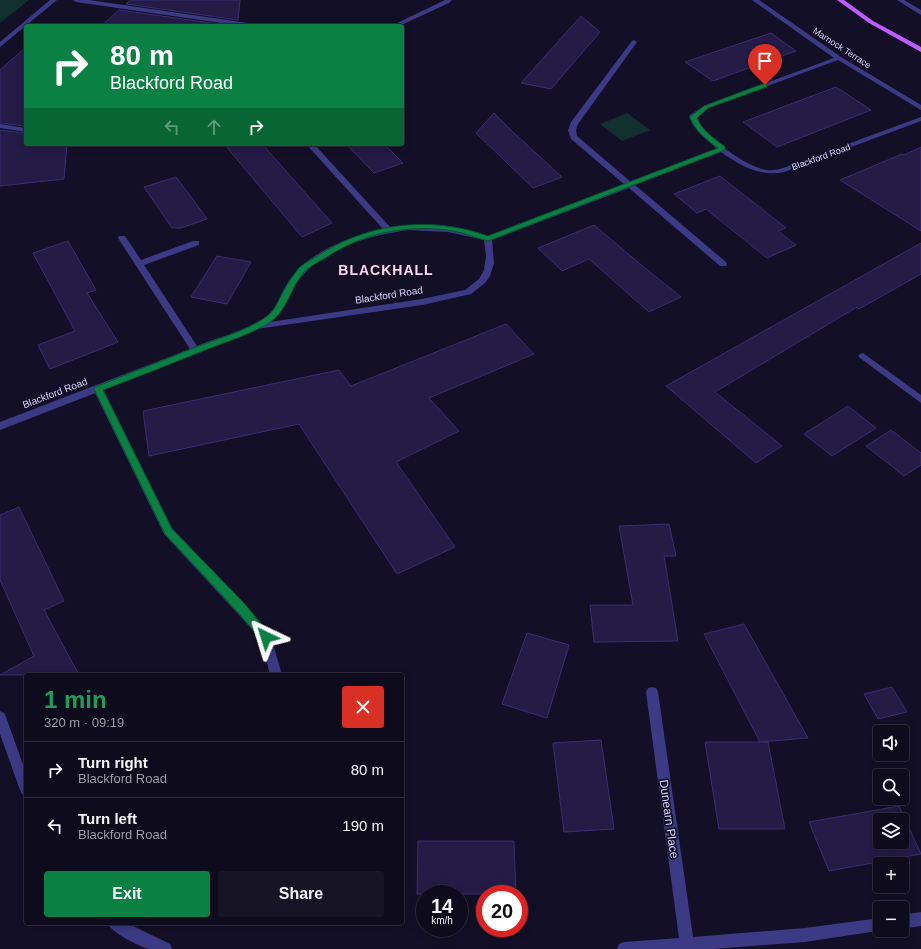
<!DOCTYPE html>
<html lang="en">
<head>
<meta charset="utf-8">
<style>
	:root { --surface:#0e0b1c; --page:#171425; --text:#f1f3f6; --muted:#9b9ba3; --line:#2e2b3b; --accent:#0b8043 }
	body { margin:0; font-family:Arial,sans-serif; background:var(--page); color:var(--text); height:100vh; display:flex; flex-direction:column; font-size:15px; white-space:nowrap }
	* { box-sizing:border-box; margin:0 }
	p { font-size:13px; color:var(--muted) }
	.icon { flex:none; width:22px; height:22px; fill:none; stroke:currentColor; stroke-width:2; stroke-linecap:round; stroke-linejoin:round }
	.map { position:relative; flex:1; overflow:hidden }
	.sheet { position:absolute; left:24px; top:673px; width:380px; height:252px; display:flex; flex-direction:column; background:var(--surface); border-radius:4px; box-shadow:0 2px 10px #0003,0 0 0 1px var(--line) }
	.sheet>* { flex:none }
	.banner { position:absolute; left:24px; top:24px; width:380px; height:122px; border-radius:4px; box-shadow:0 2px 10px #0003,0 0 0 1px var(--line); background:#0b8043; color:#fff; overflow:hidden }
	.controls { position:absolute; left:873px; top:725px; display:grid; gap:8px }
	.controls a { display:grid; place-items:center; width:36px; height:36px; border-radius:4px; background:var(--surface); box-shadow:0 2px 10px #0003,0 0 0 1px var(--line); font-size:20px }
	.speed { position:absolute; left:416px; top:885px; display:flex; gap:8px; font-size:20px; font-weight:700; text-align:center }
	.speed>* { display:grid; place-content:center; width:52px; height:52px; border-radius:50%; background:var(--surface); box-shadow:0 2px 10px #0003,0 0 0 1px var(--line); line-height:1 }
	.speed small { font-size:10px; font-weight:400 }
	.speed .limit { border:6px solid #d22; background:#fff; color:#111 }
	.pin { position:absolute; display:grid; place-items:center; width:34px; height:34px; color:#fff; margin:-41px -17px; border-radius:50% 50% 50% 0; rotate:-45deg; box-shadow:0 0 4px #0007 }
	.pin .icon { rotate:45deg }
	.me { position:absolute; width:44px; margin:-22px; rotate:319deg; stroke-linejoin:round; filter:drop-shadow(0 0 3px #0008) }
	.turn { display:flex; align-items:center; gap:14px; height:84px; padding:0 20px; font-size:18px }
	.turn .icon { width:52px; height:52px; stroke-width:2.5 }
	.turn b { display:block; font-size:28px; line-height:34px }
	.lanes { display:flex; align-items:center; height:38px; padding:0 20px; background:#0003; justify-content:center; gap:20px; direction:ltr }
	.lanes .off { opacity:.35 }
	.round { display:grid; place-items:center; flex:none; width:42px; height:42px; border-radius:4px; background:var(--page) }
	.headline { display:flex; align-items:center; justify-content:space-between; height:68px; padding:0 20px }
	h1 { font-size:24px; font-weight:700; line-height:30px; color:#1e9e55 }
	.button { display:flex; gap:8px; margin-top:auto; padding:8px 20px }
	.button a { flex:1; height:46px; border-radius:4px; background:var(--accent); color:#fff; font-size:16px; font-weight:700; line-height:46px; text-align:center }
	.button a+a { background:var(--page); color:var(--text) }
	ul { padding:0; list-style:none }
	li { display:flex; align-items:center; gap:12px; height:56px; padding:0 20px; border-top:1px solid var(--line) }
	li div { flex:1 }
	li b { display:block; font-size:15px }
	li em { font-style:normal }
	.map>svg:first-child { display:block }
	.green { fill:#12302f }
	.building { fill:#241b47; stroke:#3b2d73; fill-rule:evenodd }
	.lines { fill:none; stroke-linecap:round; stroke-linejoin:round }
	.lane { fill:#3d3a85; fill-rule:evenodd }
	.street { fill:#3d3a85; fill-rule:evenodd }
	.primary { fill:#c25bff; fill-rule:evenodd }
	.route { fill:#0b8043; stroke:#07532c }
	.labels { text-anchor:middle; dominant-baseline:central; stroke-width:3.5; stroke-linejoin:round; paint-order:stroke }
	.far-street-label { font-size:9px; fill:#d9d4ff; stroke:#130f26 }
	.street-label { font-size:10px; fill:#d9d4ff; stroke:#130f26 }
	.near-street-label { font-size:12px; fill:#d9d4ff; stroke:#130f26 }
	.district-label { font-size:14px; font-weight:bold; letter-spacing:1px; fill:#ffd6f0; stroke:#130f26 }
</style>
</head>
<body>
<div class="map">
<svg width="921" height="949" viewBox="0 0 921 949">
	<rect width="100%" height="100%" fill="#130f26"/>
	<!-- green -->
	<g class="green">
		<polygon points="0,0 29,0 0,23"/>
		<polygon points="627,113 650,130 622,141 600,124"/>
	</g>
	<!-- building -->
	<g class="building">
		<polygon points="130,0 240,0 238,20 126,4"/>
		<polygon points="119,10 232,26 101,26"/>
		<polygon points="581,16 600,32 551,89 521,83"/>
		<polygon points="771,33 796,51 713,81 685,62"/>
		<polygon points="26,47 26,126 0,123 0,70"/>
		<polygon points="836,87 871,110 777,147 743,122"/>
		<polygon points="494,113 514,133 562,177 533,188 476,133"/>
		<polygon points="0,130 26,133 26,144 67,144 64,179 0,186"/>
		<polygon points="224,144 262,144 332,223 302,237"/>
		<polygon points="346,144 384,144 403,163 374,173"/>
		<polygon points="921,147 921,231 840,180 902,154 904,155"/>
		<polygon points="720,176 786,228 778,231 796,245 767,258 706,209 697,213 674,194"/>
		<polygon points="176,177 192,198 207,219 181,228 172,228 144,187"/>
		<polygon points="594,225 645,268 681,297 649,312 589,259 562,271 538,248"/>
		<polygon points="68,241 96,290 87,293 118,342 50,369 38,345 75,331 33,253"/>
		<polygon points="921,243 921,274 859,309 857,307 715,392 782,446 756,463 666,386"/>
		<polygon points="217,256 251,262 227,304 191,297"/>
		<polygon points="506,324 534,354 429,398 459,431 396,462 455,547 397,574 299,424 149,456 143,411 339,370 351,386"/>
		<polygon points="848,406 876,428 832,456 804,434"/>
		<polygon points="891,430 921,453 921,465 904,476 866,446"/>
		<polygon points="19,507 64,601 44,610 79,675 0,675 34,656 0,580 0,515"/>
		<polygon points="669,524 676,556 664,556 678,641 594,642 590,605 633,605 619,526"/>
		<polygon points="744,624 808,738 760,742 704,634"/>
		<polygon points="527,633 569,645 547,718 502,704"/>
		<polygon points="892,687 907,712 878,719 864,694"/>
		<polygon points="601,740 614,829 564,832 553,743"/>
		<polygon points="705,742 768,742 785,829 719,829"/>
		<path d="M899,806L921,854L829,871L809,822ZM880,820H902V842H880Z"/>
		<polygon points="418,841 514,841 516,894 417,894"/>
	</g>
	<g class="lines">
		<!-- lane -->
		<polygon class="lane" points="98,386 103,389 172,528 243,603 270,633 282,675 270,675 261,639 164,534 93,389"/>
		<!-- street -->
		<g class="street">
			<polygon points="50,0 57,0 0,47 0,42"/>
			<polygon points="73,0 89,0 255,24 258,26 242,26 76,2"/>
			<polygon points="445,0 452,0 449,3 399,26 391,26"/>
			<path d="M752,0H759L841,57L921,105V110L838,60L708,108L697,118C699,121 700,125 703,128C714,143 749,168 767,170C775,171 784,168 791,165L921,117V121L784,172C760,177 741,166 721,152L635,185L726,262L727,264L726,266H720L629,188L492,240L494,263L490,276L485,283L471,294L422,305L257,329L199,353L0,430V422L190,349L118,238L119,236H125L141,260L193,241H199V245L144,265L197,346C219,337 252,329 270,314C279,306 283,289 290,279C312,250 349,237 383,229L306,144H314L390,227L428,225L448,227L488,236L624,184L571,139L568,130L571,122L632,41L634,40L637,42L578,124L576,130L577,136L631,182L717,149L699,133L689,117L690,115L704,106L834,58ZM408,230L448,232L484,240L486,256L484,270L479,279L465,290L422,299L270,322C284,313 286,298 295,285C320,249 366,236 408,230Z"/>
			<polygon points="897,0 904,0 921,10 921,15"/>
			<polygon points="0,124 26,128 26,132 0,128"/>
			<polygon points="863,353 921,395 921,403 860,358 858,356 860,354"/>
			<polygon points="652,687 656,688 658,692 693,937 805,928 880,918 880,930 884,930 805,942 713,949 617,949 619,944 624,942 679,938 646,692 648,688"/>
			<polygon points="0,711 4,713 6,717 26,773 26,796 22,794 20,790 0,734"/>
			<polygon points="921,912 921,926 902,929 902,915"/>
			<path d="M107,923H127L170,944L172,949C165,949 156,949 150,949C139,947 111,932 107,923Z"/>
		</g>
		<!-- primary -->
		<polygon class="primary" points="837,0 844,0 873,21 921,47 921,52 869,23"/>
	</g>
	<!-- route -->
	<path class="route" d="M765,83L767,84V87L708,108L697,118C702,131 714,138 725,147V150L488,241C476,238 465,233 453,231C411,224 366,232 330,255C323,260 311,265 305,271C290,287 288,311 269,323C249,335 226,342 205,350C171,364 137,377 103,390L172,529L243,602L270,634L271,637L270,641L266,642L262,641L235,609L165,534L94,389L95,387C130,373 164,360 199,346C221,338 244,331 263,319C276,311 277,302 284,290C288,283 294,274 299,268C305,262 315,258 322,253C372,222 433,216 488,236L718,148C706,139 696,132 690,118L691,116L704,106Z"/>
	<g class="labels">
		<!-- far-street labels -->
		<g class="far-street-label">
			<text transform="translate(842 48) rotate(33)">Marnock Terrace</text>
			<text transform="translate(821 157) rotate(-20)">Blackford Road</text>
		</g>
		<!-- street labels -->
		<g class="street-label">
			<text transform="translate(389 295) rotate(-9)">Blackford Road</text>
			<text transform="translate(55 393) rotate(-21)">Blackford Road</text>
		</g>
		<!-- near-street labels -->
		<g class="near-street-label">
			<text transform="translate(669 819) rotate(82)">Dunearn Place</text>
		</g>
		<!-- district labels -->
		<g class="district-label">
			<text x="386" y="270">BLACKHALL</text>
		</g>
	</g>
</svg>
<div class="controls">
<a><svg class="icon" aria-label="sound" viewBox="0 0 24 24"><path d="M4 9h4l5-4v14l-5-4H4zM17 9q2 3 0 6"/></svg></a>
<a><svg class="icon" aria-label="search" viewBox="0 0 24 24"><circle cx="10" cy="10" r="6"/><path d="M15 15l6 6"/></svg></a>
<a><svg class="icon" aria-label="layers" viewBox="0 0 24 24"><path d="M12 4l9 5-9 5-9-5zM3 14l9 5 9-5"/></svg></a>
<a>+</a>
<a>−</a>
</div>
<div class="speed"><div>14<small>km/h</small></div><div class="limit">20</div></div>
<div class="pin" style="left:765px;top:85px;background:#d93025"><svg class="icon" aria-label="arrive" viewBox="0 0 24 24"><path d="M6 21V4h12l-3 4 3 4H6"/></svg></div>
<svg class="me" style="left:266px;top:637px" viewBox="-20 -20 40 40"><path d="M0-17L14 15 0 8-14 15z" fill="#0b8043" stroke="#fff" stroke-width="4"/></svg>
<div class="banner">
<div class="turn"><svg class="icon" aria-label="right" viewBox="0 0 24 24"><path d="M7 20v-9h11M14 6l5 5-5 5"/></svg><div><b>80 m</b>Blackford Road</div></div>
<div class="lanes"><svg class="icon off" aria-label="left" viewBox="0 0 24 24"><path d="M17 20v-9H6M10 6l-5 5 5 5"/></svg><svg class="icon off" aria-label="ahead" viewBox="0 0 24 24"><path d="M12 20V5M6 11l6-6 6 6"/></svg><svg class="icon" aria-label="right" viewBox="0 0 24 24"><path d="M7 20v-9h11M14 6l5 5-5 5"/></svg></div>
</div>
<section class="sheet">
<div class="headline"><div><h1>1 min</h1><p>320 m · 09:19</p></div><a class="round" style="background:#d93025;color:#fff"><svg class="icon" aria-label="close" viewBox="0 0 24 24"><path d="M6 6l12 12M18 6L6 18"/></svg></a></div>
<ul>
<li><svg class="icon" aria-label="right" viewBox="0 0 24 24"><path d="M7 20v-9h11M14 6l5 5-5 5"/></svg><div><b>Turn right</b><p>Blackford Road</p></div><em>80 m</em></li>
<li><svg class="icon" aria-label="left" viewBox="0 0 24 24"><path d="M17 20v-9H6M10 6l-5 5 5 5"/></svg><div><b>Turn left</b><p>Blackford Road</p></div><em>190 m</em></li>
</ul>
<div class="button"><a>Exit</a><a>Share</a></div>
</section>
</div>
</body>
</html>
